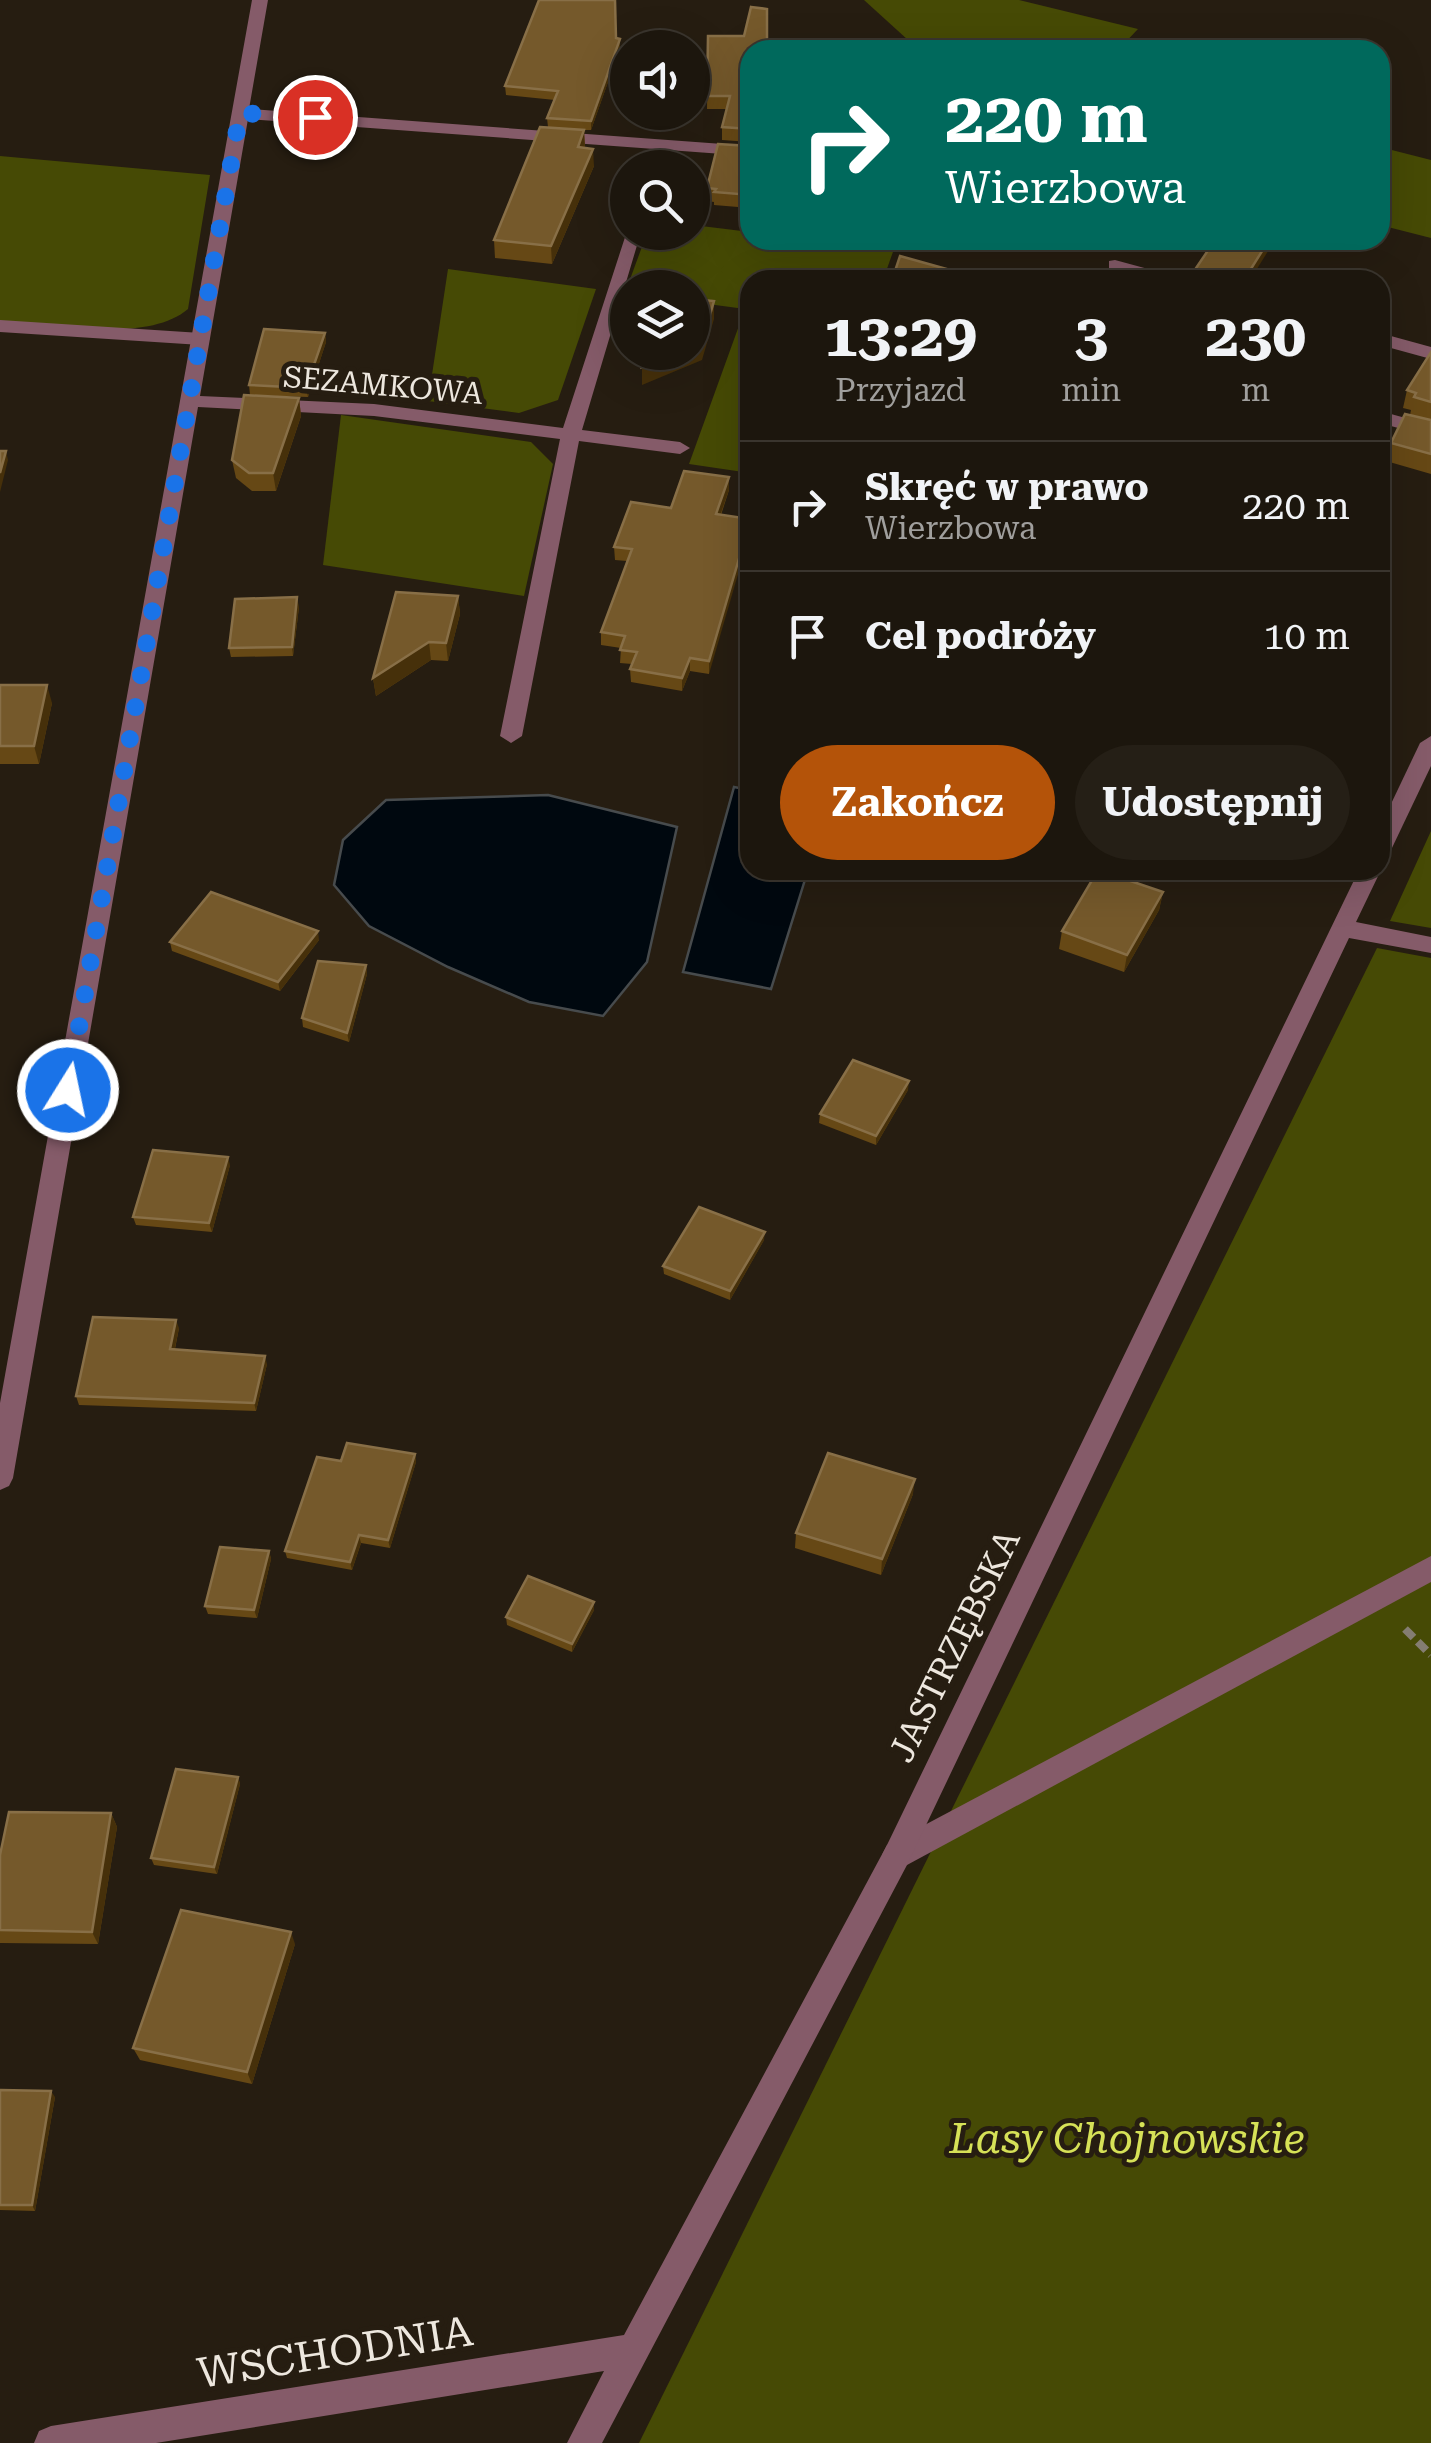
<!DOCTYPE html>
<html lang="pl">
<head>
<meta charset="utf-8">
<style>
	:root { --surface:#1c160d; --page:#251f16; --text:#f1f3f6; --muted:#a09f9d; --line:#3a352e; --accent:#b45309 }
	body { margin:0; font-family:"Roboto Serif",serif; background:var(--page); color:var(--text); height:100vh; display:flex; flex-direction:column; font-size:38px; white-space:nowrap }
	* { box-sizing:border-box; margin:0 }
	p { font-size:32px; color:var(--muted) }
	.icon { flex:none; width:55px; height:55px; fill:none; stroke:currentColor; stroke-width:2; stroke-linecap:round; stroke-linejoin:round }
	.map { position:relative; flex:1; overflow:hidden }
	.sheet { position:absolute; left:740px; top:270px; width:650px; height:610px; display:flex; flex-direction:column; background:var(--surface); border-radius:30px; box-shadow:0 10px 40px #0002,0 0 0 2px var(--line) }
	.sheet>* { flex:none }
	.banner { position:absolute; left:740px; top:40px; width:650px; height:210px; border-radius:30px; box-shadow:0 10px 40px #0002,0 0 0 2px var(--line); background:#00695c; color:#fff; overflow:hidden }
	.controls { position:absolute; left:610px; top:30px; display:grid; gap:20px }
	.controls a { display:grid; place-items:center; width:100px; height:100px; border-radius:50%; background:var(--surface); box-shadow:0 10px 40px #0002,0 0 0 2px var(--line); font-size:50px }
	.pin { position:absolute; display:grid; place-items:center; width:85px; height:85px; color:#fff; margin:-42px; border:5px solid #fff; border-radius:50%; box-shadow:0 2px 10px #0007 }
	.me { position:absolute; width:110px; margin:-55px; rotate:10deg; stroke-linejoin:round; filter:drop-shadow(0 0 8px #0008) }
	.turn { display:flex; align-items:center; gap:35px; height:210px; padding:0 40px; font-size:45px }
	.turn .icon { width:130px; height:130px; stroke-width:2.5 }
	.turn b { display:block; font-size:70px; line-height:85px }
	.eta { display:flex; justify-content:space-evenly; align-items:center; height:170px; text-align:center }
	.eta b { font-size:60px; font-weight:700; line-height:70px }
	.button { display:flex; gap:20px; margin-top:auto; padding:20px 40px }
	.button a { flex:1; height:115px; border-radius:60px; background:var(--accent); color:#fff; font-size:40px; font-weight:700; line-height:115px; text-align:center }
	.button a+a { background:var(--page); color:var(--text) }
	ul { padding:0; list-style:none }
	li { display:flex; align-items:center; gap:30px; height:130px; padding:0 40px; border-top:2px solid var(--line) }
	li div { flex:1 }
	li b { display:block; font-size:38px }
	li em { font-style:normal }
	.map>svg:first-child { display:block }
	.green { fill:#464a05 }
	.water { fill:#00080f; stroke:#474b4d; stroke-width:2.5 }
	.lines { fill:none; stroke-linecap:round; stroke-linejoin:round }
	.path { stroke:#847d72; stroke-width:8; stroke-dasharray:12 6; stroke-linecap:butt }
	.lane { fill:#855b69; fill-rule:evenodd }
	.street { fill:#855b69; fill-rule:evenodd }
	.wall { fill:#664815 }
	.shaded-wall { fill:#46300a }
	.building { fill:#75592b; stroke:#886f47; stroke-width:2.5 }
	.route { stroke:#1a73e8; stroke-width:18; stroke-dasharray:0 32.4 }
	.labels { text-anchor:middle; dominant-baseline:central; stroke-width:10; stroke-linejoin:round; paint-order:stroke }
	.far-street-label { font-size:30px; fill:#ede7de; stroke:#261d11 }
	.street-label { font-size:35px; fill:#ede7de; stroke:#261d11 }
	.near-park-label { font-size:42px; font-style:italic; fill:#d6e157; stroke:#261d11 }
	.near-street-label { font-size:42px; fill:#ede7de; stroke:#261d11 }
</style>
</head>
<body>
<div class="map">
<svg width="1431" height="2443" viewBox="0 0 1431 2443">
	<rect width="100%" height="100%" fill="#261d11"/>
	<!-- green -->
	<g class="green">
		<polygon points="864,0 1019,0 1138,29 1118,50 919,50"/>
		<polygon points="1380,147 1431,160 1431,238 1380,225"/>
		<path d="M0,156L210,175L188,309C147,344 53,324 0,321Z"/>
		<polygon points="693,225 750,232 750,240 819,240 894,249 883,280 750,280 750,473 689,464 745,309 693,302 692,288 628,288 625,293 647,233 692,232"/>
		<polygon points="448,269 596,289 558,400 519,413 428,401"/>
		<polygon points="341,415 531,442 553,464 524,596 323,565"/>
		<polygon points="1431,831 1431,928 1390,921"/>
		<polygon points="1377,948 1431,958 1431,2443 639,2443"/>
	</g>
	<!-- water -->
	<g class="water">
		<polygon points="734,787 750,790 750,870 808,870 771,989 683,972"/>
		<polygon points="548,795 677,827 647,962 603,1016 529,1002 448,967 369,926 334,885 343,840 386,800"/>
	</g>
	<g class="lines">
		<!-- path -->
		<polyline class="path" points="1405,1629 1431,1655"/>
		<!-- lane -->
		<g class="lane">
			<polygon points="1115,260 1174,276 1177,280 1148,280 1109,269 1109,261"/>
			<polygon points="0,320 201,333 210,339 201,345 0,332"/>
			<polygon points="1380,333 1431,347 1431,359 1380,345"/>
			<polygon points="1380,411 1431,425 1431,437 1380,423"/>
			<polygon points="1431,1556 1431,1582 907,1865 897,1869 887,1865 882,1855 887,1845"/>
		</g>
		<!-- street -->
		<g class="street">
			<polygon points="252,0 268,0 249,109 750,146 750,156 248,119 200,396 374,404 563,428 628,228 628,232 641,232 582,430 680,442 690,448 680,454 579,441 522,736 511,743 500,736 560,439 374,416 198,407 13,1478 9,1486 0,1490 0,1403"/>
			<polygon points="1431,736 1431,766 1391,850 1380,858 1380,827 1420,743"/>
			<polygon points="1380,868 1381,870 1356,922 1431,937 1431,953 1349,938 907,1865 602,2443 567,2443 604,2371 156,2443 34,2443 39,2431 51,2426 624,2335 887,1845 1359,870"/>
		</g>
	</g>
	<!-- wall -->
	<g class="wall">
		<polygon points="708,36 750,50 750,142 722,140 722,127 726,109 707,109"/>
		<polygon points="616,38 620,48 591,130 584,130 585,148 594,166 552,264 495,258 494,240 548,127 547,118 555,100 506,95 505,86"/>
		<polygon points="750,146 750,208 714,205 714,202 707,201 707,188"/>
		<polygon points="325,333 326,342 308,397 250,395 249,385"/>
		<polygon points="1431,352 1431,474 1386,461 1391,443 1410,415 1411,410 1403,408 1407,390"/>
		<polygon points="299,398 301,416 276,491 252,491 236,478 232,460"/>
		<polygon points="729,477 729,490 721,515 709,674 690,671 682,691 631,682 630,669 632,664 620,663 621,648 601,645 601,632 627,561 615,560 614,547 671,508"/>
		<polygon points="458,596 460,614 448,661 431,660 376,696 373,678"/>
		<polygon points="299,607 293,656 231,657 229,648"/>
		<polygon points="0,685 52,703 39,764 0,764"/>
		<polygon points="1163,892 1159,910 1124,972 1059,949 1062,931"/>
		<polygon points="319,940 280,991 172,951 170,942"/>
		<polygon points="366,965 367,974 349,1042 303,1027 302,1018"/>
		<polygon points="908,1090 876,1145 819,1123 820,1114"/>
		<polygon points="230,1165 212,1232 136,1225 133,1217"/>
		<polygon points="764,1240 730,1300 664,1274 663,1266"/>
		<polygon points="179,1328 175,1349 267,1364 256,1411 79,1405 76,1396"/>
		<polygon points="415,1454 416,1462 390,1548 361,1543 352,1570 287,1558 285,1551 341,1461"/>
		<polygon points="913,1494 881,1575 795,1548 796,1533"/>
		<polygon points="269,1551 271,1559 257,1618 208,1614 205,1606"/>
		<polygon points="594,1610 572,1652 507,1625 506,1617"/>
		<polygon points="238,1777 240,1784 217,1874 154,1865 151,1858"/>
		<polygon points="111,1813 117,1827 98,1944 0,1943 0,1855"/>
		<polygon points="295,1944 252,2084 140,2060 133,2048"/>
		<polygon points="0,2090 55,2097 35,2211 0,2210"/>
	</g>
	<!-- shaded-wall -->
	<g class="shaded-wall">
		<polygon points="620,39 620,48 591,130 591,121"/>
		<polygon points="584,130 585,148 578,147"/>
		<polygon points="593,149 594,166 552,264 551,246"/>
		<polygon points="1269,240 1275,240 1250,280 1244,280"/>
		<polygon points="714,301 714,319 702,360 642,385 642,367 676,352 692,352 692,346"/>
		<polygon points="325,333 326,342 308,397 306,388"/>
		<polygon points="299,398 301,416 276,491 273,473"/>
		<polygon points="6,451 8,460 0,492 0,473"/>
		<polygon points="729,477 729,490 716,527 716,514"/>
		<polygon points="750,521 750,533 709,674 709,661"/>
		<polygon points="458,596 460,614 448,661 446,643"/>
		<polygon points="297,597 299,607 293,656 292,647"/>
		<polygon points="429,642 431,660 376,696 373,678"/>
		<polygon points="690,658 690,671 682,691 682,678"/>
		<polygon points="47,685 52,703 39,764 34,746"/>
		<polygon points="1163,892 1159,910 1124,972 1127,955"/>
		<polygon points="318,931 319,940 280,991 278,982"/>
		<polygon points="366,965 367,974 349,1042 347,1033"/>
		<polygon points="909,1081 908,1090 876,1145 876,1136"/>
		<polygon points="228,1157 230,1165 212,1232 209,1223"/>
		<polygon points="765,1232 764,1240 730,1300 730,1291"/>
		<polygon points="176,1320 179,1328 173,1357 170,1349"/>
		<polygon points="265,1356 267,1364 256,1411 254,1403"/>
		<polygon points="415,1454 416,1462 390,1548 388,1540"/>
		<polygon points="915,1479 913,1494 881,1575 882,1559"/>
		<polygon points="359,1535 361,1543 352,1570 350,1562"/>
		<polygon points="269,1551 271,1559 257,1618 254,1610"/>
		<polygon points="594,1602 594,1610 572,1652 572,1644"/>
		<polygon points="238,1777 240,1784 217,1874 214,1867"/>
		<polygon points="111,1813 117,1827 98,1944 92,1932"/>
		<polygon points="291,1932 295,1944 252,2084 247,2072"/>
		<polygon points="51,2091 55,2097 35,2211 32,2205"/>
	</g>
	<!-- building -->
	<g class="building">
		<polygon points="539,0 615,0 616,38 620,39 591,121 547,118 558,91 505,86"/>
		<polygon points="751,7 767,9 767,50 750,50 750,129 722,127 730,96 707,96 708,36 744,36"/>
		<polygon points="540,127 584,130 578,147 593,149 551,246 494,240"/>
		<polygon points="718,144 750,146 750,195 714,192 716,189 707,188"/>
		<polygon points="1215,240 1269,240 1244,280 1188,280"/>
		<polygon points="900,256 968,275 964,280 892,280"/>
		<polygon points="692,299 714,301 702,342 692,346"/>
		<polygon points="264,329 325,333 306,388 249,385"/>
		<polygon points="646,352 676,352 642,367"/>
		<polygon points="1431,352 1431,402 1414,397 1416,393 1407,390"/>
		<polygon points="244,395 299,398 273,473 249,473 232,460"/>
		<polygon points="1405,414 1431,420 1431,454 1391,443"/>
		<polygon points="0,451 6,451 0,473"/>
		<polygon points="684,471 729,477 716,514 750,519 750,521 709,661 690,658 682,678 630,669 637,652 620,650 625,636 601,632 632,549 614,547 631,502 671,508"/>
		<polygon points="396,592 458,596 446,643 429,642 373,678"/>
		<polygon points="297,597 292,647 229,648 235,599"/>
		<polygon points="0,685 47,685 34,746 0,746"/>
		<polygon points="1098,870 1163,892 1127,955 1062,931"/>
		<polygon points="211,892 318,931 278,982 170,942"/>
		<polygon points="318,961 366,965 347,1033 302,1018"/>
		<polygon points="853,1060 909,1081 876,1136 820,1114"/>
		<polygon points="153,1150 228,1157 209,1223 133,1217"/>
		<polygon points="699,1207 765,1232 730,1291 663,1266"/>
		<polygon points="93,1317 176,1320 170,1349 265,1356 254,1403 76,1396"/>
		<polygon points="347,1443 415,1454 388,1540 359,1535 350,1562 285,1551 317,1457 341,1461"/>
		<polygon points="828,1453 915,1479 882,1559 796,1533"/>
		<polygon points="220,1547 269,1551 254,1610 205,1606"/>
		<polygon points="528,1576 594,1602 572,1644 506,1617"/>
		<polygon points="176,1769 238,1777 214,1867 151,1858"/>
		<polygon points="9,1812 111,1813 92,1932 0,1930 0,1855"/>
		<polygon points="181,1910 291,1932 247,2072 133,2048"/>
		<polygon points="0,2090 51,2091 32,2205 0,2205"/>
	</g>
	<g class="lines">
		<!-- route -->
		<polyline class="route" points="68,1090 240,113 315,117"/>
	</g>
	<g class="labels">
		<!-- far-street labels -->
		<g class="far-street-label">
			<text transform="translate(383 385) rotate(5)">SEZAMKOWA</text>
		</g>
		<!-- street labels -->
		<g class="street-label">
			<text transform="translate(955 1646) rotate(-64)">JASTRZĘBSKA</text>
		</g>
		<!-- near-park labels -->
		<g class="near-park-label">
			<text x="1127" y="2138">Lasy Chojnowskie</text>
		</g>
		<!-- near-street labels -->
		<g class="near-street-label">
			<text transform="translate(335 2352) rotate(-9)">WSCHODNIA</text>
		</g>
	</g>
</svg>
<div class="controls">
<a><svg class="icon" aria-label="sound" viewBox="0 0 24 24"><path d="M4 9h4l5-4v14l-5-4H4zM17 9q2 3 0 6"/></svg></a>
<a><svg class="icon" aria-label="search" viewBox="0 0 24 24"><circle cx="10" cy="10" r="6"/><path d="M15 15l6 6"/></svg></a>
<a><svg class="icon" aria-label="layers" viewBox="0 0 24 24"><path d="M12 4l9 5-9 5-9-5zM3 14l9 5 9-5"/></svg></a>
</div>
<div class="pin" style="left:315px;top:117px;background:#d93025"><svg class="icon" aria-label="arrive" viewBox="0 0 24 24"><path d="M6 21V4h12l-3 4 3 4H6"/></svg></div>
<svg class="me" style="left:68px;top:1090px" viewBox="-20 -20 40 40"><circle r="17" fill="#1a73e8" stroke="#fff" stroke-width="3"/><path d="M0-11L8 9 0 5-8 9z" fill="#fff"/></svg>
<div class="banner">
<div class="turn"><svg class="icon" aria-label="right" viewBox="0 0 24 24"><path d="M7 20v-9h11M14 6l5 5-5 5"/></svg><div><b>220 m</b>Wierzbowa</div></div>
</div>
<section class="sheet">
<div class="eta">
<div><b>13:29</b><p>Przyjazd</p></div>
<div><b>3</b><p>min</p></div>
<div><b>230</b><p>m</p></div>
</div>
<ul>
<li><svg class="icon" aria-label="right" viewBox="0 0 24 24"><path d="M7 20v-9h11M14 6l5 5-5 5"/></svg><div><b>Skręć w prawo</b><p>Wierzbowa</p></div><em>220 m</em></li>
<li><svg class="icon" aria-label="arrive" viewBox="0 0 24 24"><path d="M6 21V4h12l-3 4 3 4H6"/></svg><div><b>Cel podróży</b></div><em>10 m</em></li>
</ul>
<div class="button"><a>Zakończ</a><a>Udostępnij</a></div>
</section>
</div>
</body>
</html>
